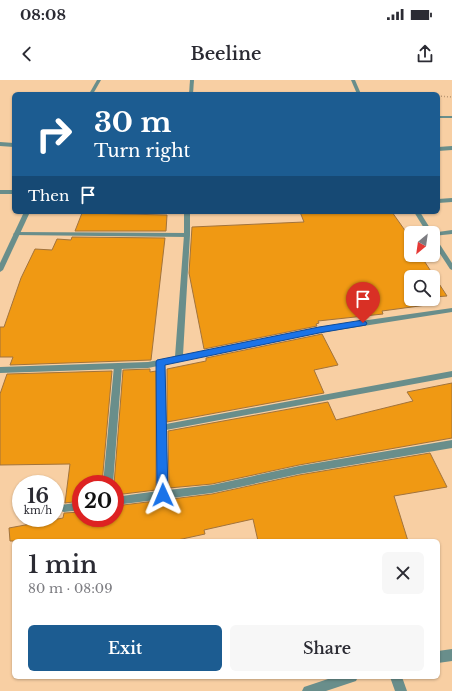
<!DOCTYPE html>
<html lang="en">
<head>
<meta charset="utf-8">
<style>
	:root { --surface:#fff; --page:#f7f7f7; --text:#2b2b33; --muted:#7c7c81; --accent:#1c5c91 }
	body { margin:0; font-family:"Libre Baskerville",serif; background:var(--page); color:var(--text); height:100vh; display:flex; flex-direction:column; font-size:15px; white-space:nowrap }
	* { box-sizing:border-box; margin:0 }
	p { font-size:13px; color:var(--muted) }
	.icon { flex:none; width:22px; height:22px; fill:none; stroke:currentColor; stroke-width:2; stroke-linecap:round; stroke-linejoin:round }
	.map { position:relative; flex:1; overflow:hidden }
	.panel { position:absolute; left:12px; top:459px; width:428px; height:140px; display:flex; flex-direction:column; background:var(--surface); border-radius:6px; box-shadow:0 1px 3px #0004 }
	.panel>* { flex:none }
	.guide { position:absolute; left:12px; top:12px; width:428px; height:122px; border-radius:6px; box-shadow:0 1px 3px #0004; background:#1c5c91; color:#fff; overflow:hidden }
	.needle { width:26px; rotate:209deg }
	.tools { position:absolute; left:404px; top:146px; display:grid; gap:8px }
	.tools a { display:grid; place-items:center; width:36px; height:36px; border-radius:6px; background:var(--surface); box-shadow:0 1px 3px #0004; font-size:20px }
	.speed { position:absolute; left:12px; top:395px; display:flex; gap:8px; font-size:20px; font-weight:700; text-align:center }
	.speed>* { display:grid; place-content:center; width:52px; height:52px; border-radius:50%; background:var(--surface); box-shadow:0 1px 3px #0004; line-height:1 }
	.speed small { font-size:10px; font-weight:400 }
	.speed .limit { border:6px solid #d22; background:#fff; color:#111 }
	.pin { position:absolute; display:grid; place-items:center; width:34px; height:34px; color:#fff; margin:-41px -17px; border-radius:50% 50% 50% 0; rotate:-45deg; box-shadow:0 0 4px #0007 }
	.pin .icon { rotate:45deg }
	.me { position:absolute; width:44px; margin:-22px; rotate:359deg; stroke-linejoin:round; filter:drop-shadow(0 0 3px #0008) }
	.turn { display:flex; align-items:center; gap:14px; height:84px; padding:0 16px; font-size:18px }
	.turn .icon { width:52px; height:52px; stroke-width:2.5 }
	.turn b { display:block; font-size:28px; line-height:34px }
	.then { display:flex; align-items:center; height:38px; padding:0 16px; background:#0003; gap:8px; font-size:15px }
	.round { display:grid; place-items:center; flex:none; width:42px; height:42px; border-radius:6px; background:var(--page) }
	.headline { display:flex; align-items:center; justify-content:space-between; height:68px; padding:0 16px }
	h1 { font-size:24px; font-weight:600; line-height:30px }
	.button { display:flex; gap:8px; margin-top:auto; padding:8px 16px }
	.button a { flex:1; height:46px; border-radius:6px; background:var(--accent); color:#fff; font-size:16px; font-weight:600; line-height:46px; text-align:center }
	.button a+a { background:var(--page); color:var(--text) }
	.status { display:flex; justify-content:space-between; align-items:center; height:28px; padding:0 20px; background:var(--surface); direction:ltr }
	.status svg { height:11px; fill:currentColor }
	header { display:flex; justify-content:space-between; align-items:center; height:52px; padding:0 16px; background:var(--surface); font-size:18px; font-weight:600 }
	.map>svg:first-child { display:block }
	.building { fill:#f09913; stroke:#a2733c }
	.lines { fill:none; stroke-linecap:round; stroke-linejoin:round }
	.path { stroke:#bb9974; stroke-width:1.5; stroke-dasharray:1 2; stroke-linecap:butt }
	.lane { fill:#698e8b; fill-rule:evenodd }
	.street { fill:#698e8b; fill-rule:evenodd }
	.route { fill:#1a73e8; stroke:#114b97 }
</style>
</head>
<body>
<div class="status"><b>08:08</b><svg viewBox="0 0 49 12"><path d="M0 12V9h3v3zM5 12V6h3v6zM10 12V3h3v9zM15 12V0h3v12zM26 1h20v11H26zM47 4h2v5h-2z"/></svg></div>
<header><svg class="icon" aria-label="back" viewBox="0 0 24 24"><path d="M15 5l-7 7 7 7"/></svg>Beeline<svg class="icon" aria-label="share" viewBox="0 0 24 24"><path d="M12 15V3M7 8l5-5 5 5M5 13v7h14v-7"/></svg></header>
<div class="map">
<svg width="452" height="611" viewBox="0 0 452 611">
	<rect width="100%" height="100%" fill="#f8cfa3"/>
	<!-- building -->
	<g class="building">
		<polygon points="300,132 392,132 411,159 411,175 422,175 421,176 447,216 433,217 433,197 411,197 411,219 431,219 434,224 382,231 383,234 318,241 319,243 316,244 317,246 204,269 189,193 192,147 304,142"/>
		<polygon points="82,133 167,135 166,151 75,151"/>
		<polygon points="72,157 165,158 151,280 10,285 13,277 0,277 0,247 4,247 21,198 35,169 52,170 57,159 71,160"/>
		<polygon points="322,254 338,285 314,290 324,313 167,342 167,289 206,281 206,278"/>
		<polygon points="150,289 150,292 156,291 156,410 115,415 114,404 123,290"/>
		<polygon points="112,291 102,404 81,404 81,421 65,423 70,384 0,385 0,314 7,294"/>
		<polygon points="452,303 452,358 299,385 212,404 169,408 168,351 328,322 336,340 413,321 407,312"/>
		<polygon points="430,373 447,407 394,416 408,461 258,461 253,439 204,450 205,454 173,461 10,461 9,448 63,438 64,433 81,432 81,438 115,438 115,426 212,414 299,395"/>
	</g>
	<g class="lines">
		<!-- path -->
		<polyline class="path" points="438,16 452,17"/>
		<!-- lane -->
		<g class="lane">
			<polygon points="0,62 14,63 14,67 0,66"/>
			<polygon points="452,66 452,70 438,71 438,67"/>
			<rect x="0" y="110" width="14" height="4"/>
			<polygon points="452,118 452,122 438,123 438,119"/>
			<polygon points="452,150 452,154 433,156 433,153 431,153"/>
			<polygon points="16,152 187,153 190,155 187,157 14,155 13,154"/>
			<polygon points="161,279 165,282 166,344 452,291 452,297 166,350 168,410 212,405 299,386 452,360 452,368 299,394 212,413 115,425 115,417 158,411 157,282"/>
			<polygon points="118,283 122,286 113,404 103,404 114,286"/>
			<polygon points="81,422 81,430 64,432 61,431 59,428 61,425"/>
			<polygon points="390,597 402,597 407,611 395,611"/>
		</g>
		<!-- street -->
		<g class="street">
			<polygon points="97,0 101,0 93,14 89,14"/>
			<polygon points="190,0 194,0 193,14 189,14"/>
			<polygon points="351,0 355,0 361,14 357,14"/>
			<rect x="438" y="36" width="14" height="2"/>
			<polygon points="24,132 30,132 3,190 0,192 0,183"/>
			<polygon points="184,132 190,132 190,155 183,275 319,247 452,228 452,232 319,253 148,288 0,293 0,287 148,282 175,277 184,155"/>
			<polygon points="414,132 420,132 433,153 427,153"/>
			<polygon points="433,156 435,157 452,183 452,190 450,189 433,163"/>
			<polygon points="452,569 452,581 438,583 438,571"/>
			<polygon points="334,597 358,597 356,601 326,611 302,611 304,607"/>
		</g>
	</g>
	<!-- route -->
	<polygon class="route" points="363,240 367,243 366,245 319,253 165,285 168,415 166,419 163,420 159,419 157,415 156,282 157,280 319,247"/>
</svg>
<div class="tools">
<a><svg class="needle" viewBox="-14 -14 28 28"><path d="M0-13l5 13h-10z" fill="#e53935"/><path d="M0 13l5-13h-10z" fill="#7c7c81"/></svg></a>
<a><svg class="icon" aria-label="search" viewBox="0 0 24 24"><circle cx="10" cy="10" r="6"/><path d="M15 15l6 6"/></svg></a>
</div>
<div class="speed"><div>16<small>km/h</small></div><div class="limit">20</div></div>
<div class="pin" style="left:363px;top:243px;background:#d93025"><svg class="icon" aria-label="arrive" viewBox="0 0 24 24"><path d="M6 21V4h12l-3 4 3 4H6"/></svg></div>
<svg class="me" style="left:163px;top:415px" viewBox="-20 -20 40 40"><path d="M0-17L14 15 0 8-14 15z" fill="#1a73e8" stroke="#fff" stroke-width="4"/></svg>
<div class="guide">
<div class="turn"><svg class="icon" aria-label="right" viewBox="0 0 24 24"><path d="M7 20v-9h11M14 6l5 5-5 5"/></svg><div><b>30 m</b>Turn right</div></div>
<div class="then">Then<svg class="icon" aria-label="arrive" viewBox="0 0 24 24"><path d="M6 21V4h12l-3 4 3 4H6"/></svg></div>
</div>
<section class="panel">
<div class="headline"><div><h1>1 min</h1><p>80 m · 08:09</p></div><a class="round"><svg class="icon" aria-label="close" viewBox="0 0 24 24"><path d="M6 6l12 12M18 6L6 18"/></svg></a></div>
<div class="button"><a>Exit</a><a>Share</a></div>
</section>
</div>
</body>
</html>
